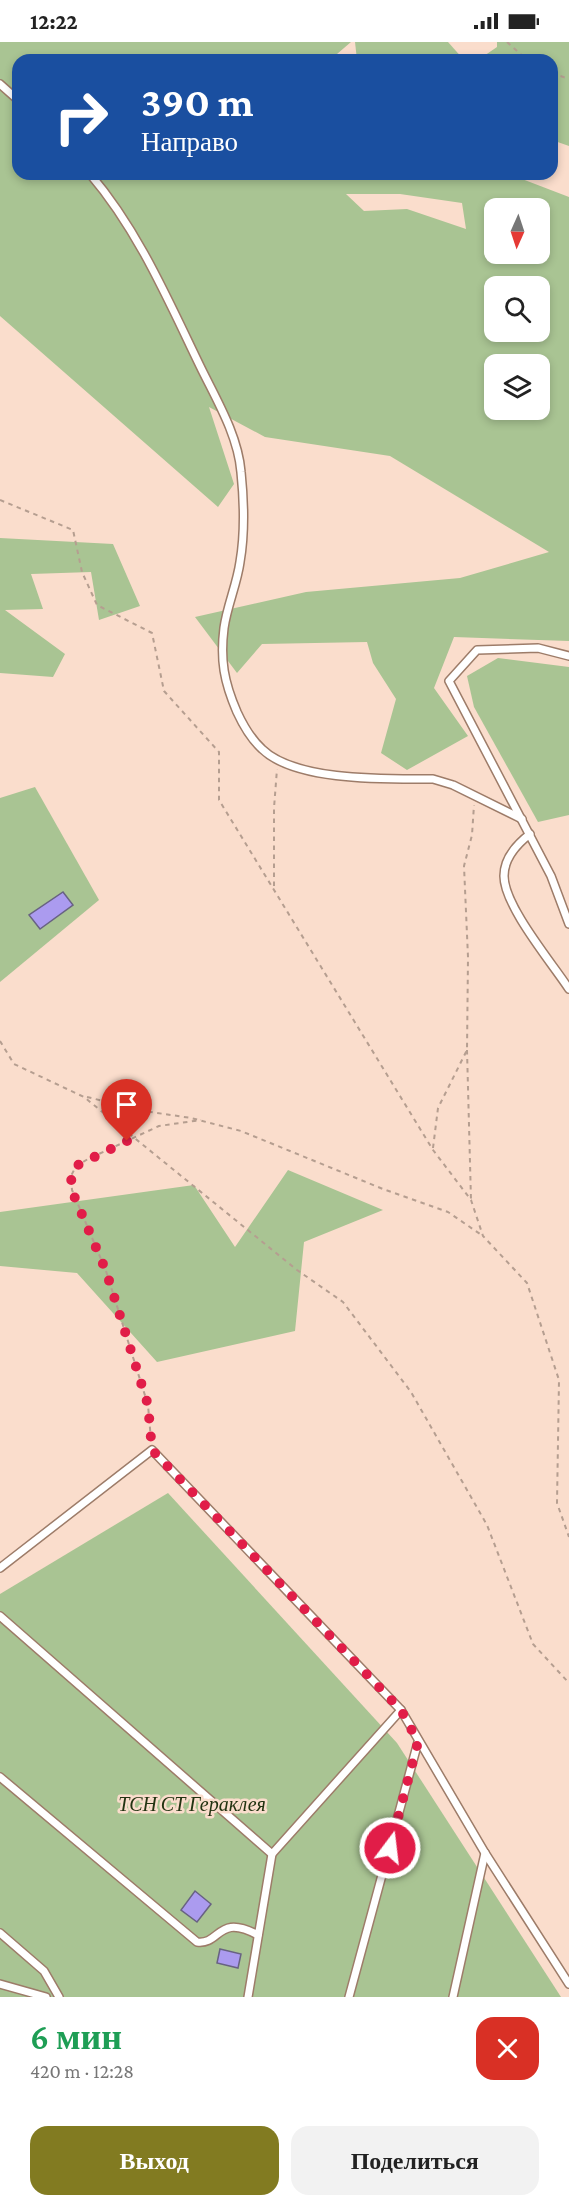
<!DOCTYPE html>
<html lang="ru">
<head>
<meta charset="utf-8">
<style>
	:root { --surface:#fff; --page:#f2f2f2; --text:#222; --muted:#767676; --accent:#827b21 }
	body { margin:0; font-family:"Crimson Pro",serif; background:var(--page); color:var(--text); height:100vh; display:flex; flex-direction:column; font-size:22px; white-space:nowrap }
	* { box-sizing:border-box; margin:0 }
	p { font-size:20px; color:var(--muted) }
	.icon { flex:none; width:33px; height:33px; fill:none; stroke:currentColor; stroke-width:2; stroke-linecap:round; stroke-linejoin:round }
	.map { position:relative; height:1955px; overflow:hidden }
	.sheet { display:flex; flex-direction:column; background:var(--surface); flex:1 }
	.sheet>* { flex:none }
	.banner { position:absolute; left:12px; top:12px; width:546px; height:126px; border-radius:18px; box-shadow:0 3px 9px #0003; background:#1a4fa0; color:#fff; overflow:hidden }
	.needle { width:39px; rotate:183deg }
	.controls { position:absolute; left:484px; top:156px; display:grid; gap:12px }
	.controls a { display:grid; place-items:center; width:66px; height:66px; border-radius:12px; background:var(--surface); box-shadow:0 3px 9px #0003; font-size:30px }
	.pin { position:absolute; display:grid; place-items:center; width:51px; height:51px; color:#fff; margin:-62px -26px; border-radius:50% 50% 50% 0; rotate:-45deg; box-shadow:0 0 6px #0007 }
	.pin .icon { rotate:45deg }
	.me { position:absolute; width:66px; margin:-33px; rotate:15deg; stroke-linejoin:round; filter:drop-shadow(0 0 4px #0008) }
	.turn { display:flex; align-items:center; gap:21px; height:126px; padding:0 30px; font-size:27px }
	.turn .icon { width:78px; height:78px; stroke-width:2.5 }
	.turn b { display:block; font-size:42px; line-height:51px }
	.round { display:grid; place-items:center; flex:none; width:63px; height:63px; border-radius:18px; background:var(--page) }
	.head { display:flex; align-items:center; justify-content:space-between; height:102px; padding:0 30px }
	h1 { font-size:36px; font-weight:600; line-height:45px; color:#1e9e55 }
	.primary-button { display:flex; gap:12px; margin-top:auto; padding:12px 30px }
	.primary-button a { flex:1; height:69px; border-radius:18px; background:var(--accent); color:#fff; font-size:24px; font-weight:600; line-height:69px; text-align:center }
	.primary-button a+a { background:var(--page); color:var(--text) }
	.status { display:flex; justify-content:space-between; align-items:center; height:42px; padding:0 30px; background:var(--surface); direction:ltr }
	.status svg { height:16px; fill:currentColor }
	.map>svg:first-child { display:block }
	.green { fill:#a9c493; fill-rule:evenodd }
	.building { fill:#ab9bef; stroke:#686282; stroke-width:1.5 }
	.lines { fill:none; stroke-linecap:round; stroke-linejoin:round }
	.service-casing { stroke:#9d7c69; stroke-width:10 }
	.path { stroke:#b59e90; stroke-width:2; stroke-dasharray:4.5 4.5; stroke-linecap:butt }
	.service { stroke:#fff; stroke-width:7 }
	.route { stroke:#e11d48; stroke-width:10; stroke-dasharray:0 18 }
	.labels { text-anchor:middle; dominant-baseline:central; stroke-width:5; stroke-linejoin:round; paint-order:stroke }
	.park-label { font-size:20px; font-style:italic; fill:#231; stroke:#faddcc }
</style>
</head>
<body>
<div class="status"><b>12:22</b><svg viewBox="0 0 49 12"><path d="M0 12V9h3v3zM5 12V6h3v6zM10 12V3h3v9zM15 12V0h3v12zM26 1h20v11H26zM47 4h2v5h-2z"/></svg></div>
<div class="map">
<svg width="569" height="1955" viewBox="0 0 569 1955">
	<rect width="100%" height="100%" fill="#faddcc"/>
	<!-- green -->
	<g class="green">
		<path d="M0,0H351L330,18H18V132H509L569,155V599L454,595L434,646L468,694L407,728L381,711L396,657L373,621L367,600L262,602L237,631L195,575L306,550L460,536L549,510L390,414L265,395L209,365L234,442L218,465L0,274ZM346,152H400L462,161L466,187L407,167L364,169ZM495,166H540V212H495ZM495,244H540V290H495ZM495,322H540V368H495Z"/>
		<polygon points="355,0 448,0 464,18 357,18"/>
		<polygon points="497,0 569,0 569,104 552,98 552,18 478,18 497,5"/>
		<polygon points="0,496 113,502 140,564 99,578 91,530 31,532 43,567 5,568 65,612 53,635 0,631"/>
		<polygon points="498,616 569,625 569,773 538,780 474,665 467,634"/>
		<polygon points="35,745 99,858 0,940 0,756"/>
		<polygon points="288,1128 383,1168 304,1200 295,1289 157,1320 77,1231 0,1224 0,1170 194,1143 235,1205"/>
		<polygon points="168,1451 397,1701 561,1955 0,1955 0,1552"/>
	</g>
	<!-- building -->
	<g class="building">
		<polygon points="63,850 73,863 40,887 29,873"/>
		<polygon points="195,1849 211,1862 197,1880 181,1868"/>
		<polygon points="220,1907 241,1912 238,1926 217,1921"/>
	</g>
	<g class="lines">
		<defs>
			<g id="service">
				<polyline points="0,42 18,58"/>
				<path d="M90,132C138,188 168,258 200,324C216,357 238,393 241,430C244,459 245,491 240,520C237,542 227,564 224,586C220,618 224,640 237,670C243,683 251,697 262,707C296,740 388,737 433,737L453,743L522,777"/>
				<polyline points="569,614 538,606 477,608 449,639 551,834 569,882"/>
				<path d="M530,792C517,802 504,817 504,834C504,864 552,921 569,947"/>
				<polyline points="0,1526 152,1408 401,1668 485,1811 569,1942"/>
				<polyline points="0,1574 272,1812"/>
				<path d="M0,1735L197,1900C221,1903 217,1871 258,1893"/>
				<polyline points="0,1891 44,1929 59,1955"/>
				<polyline points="0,1942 46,1955"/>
				<polyline points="248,1955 272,1812 401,1668"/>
				<polyline points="349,1955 418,1700"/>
				<polyline points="453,1955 485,1811"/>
			</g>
		</defs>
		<!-- service casing -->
		<use href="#service" class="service-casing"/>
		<!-- path -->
		<g class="path">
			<polyline points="507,0 527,18"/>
			<polyline points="552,31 569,37"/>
			<polyline points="0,458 73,488 82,530 97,563 152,591 164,649 219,710 219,758 433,1108 471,1158 483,1194 527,1241 559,1338 557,1461 569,1495"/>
			<polyline points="274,844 274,766 277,727"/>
			<polyline points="0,999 14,1022 84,1055 297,1228 343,1260 411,1350 487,1483 533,1602 569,1641"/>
			<polyline points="467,1008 471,1158"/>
			<polyline points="87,1055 144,1069 191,1076 241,1089 383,1147 448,1170 483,1194"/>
			<polyline points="433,1106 438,1066 467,1008 468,915 464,824 472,793 474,763"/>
			<polyline points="151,1398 148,1363 106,1229 72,1148 71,1134 76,1124 88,1117 159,1084 201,1078"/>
		</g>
		<!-- service -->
		<use href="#service" class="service"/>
	</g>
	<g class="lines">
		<!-- route -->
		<polyline class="route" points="127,1099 76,1124 71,1134 72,1149 106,1229 148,1363 152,1408 401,1668 418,1700 390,1806"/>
	</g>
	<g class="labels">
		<!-- park labels -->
		<g class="park-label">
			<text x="192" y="1762">ТСН СТ Гераклея</text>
		</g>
	</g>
</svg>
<div class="controls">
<a><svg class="needle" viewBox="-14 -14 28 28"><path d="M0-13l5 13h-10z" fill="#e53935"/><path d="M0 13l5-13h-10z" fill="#767676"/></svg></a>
<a><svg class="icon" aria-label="search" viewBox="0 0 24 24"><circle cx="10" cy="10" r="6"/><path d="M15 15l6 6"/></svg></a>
<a><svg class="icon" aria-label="layers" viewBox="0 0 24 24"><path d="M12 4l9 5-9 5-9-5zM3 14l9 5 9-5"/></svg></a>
</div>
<div class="pin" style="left:127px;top:1099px;background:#d93025"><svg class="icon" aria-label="arrive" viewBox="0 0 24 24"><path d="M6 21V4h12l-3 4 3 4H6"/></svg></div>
<svg class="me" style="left:390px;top:1806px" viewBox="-20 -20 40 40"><circle r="17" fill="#e11d48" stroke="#fff" stroke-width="3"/><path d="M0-11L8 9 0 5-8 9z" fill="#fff"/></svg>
<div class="banner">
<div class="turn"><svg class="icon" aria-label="right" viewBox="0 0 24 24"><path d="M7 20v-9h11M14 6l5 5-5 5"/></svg><div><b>390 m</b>Направо</div></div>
</div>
</div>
<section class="sheet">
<div class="head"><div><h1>6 мин</h1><p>420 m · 12:28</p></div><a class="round" style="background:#d93025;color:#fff"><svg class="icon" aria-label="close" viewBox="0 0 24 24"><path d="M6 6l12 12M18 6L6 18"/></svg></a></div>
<div class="primary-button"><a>Выход</a><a>Поделиться</a></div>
</section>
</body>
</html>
